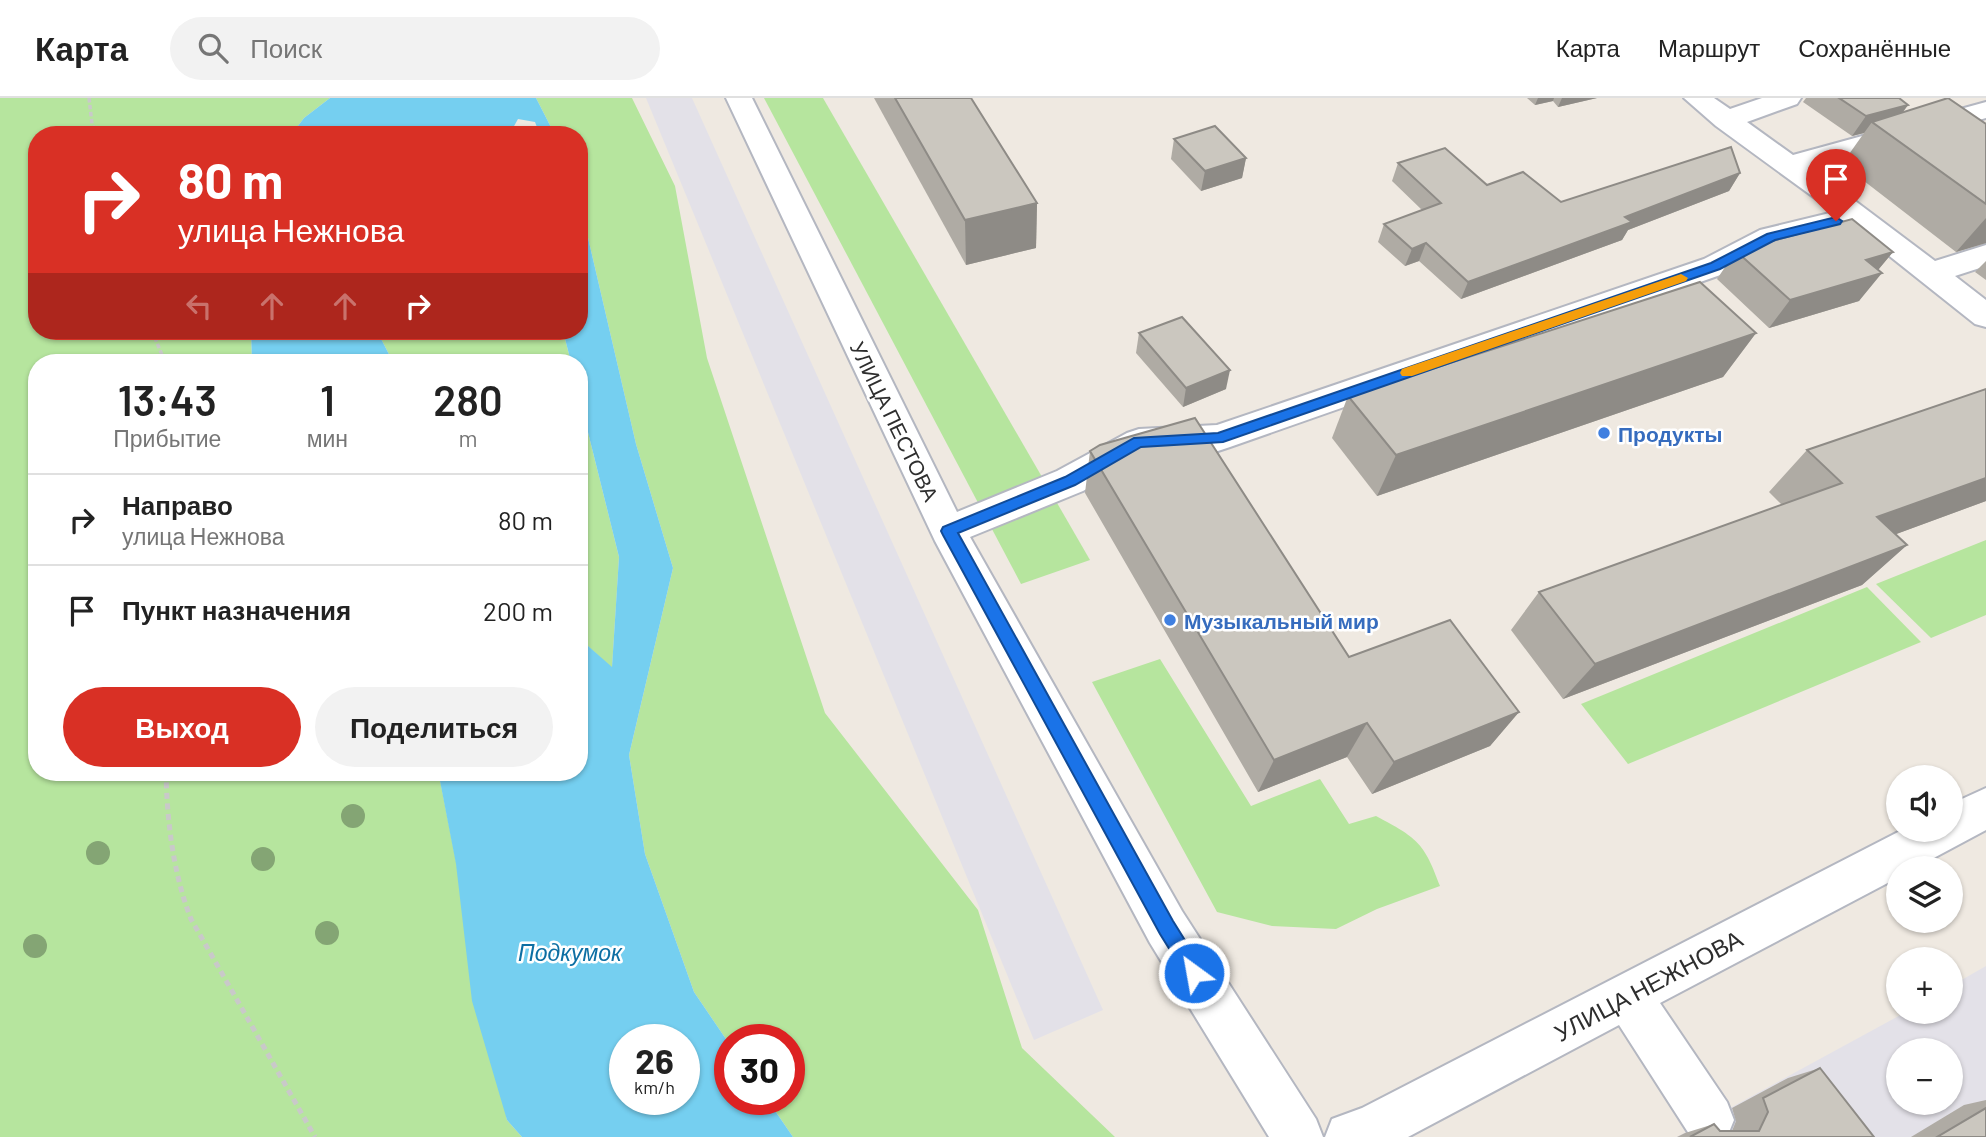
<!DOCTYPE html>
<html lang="ru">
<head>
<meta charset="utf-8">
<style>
	:root { --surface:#fff; --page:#f2f2f2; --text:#222; --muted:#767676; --line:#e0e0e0; --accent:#d93025 }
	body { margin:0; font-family:Barlow,sans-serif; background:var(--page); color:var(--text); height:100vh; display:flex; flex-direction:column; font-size:26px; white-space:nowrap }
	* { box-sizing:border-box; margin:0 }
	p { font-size:23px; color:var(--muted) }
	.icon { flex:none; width:38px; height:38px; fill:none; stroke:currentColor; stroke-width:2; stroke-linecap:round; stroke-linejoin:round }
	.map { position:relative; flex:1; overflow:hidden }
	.drawer { position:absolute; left:28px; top:256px; width:560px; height:427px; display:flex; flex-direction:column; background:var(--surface); border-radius:28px; box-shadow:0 2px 5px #0004 }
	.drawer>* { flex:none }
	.top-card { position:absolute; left:28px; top:28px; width:560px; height:214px; border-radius:28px; box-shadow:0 2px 5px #0004; background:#d93025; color:#fff; overflow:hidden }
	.tools { position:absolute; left:1886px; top:667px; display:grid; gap:14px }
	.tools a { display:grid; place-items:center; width:77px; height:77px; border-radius:50%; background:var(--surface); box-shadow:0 2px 5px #0004; font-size:35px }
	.speed { position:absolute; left:609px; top:926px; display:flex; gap:14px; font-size:35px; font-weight:700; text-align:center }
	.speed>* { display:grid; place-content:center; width:91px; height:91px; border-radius:50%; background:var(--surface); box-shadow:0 2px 5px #0004; line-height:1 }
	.speed small { font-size:18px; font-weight:400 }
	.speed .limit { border:10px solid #d22; background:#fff; color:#111 }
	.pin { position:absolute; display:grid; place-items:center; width:60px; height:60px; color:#fff; margin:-72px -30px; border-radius:50% 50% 50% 0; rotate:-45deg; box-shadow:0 0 7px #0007 }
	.pin .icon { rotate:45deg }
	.me { position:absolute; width:77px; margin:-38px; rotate:328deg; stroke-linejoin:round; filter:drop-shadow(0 0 5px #0008) }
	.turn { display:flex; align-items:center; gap:24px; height:147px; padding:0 35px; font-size:32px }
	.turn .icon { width:91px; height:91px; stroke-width:2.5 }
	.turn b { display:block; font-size:49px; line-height:60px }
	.lanes { display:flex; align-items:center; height:66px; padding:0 35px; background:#0003; justify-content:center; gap:35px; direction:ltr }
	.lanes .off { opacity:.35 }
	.eta { display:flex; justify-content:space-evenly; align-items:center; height:119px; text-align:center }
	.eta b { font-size:42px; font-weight:600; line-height:49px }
	.primary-button { display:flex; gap:14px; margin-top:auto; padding:14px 35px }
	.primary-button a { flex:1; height:80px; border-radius:42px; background:var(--accent); color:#fff; font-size:28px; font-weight:600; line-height:80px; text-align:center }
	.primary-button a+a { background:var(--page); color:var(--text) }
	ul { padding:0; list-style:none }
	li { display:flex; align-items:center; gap:21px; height:91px; padding:0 35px; border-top:2px solid var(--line) }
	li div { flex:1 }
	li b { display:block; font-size:26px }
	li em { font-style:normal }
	header { display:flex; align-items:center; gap:42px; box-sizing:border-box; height:98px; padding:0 35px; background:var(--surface); border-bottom:2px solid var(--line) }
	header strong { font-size:33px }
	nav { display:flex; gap:38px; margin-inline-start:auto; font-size:24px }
	.search { width:490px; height:63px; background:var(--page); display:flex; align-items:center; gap:18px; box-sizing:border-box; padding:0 24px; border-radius:38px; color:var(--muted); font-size:26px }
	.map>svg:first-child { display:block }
	.industrial { fill:#e3e1e8; fill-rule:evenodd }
	.green { fill:#b6e59e }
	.water { fill:#75cff0; fill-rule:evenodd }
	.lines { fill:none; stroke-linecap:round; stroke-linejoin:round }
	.minor-casing { stroke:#b4b7c1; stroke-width:4 }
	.path-far1 { stroke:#c9c9c9; stroke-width:3.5; stroke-dasharray:4.5 2.5; stroke-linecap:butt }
	.path { stroke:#c9c9c9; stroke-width:5; stroke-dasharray:6 4.5; stroke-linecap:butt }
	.minor { fill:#fff; fill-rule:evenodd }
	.tree { fill:#84a574 }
	.wall { fill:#afaba4 }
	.shaded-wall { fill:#8e8b86 }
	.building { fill:#cbc7bf; stroke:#8e8b86; stroke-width:2 }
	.route { fill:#1a73e8; stroke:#114b97; stroke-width:2 }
	.slow { fill:#f59e0b }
	.shop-dot { fill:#3f7fe0; stroke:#fff; stroke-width:2.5 }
	.labels { text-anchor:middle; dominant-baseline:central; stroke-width:5; stroke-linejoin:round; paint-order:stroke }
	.street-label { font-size:21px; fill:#2e2e2e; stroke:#fff }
	.shop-label { font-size:21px; font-weight:bold; fill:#366cbe; stroke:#fff; text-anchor:start }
	.water-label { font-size:23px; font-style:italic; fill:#0d6fa3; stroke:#fff }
	.near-street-label { font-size:24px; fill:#2e2e2e; stroke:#fff }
</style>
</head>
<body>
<header>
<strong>Карта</strong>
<div class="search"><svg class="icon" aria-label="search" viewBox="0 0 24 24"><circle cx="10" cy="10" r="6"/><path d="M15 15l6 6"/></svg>Поиск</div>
<nav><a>Карта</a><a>Маршрут</a><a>Сохранённые</a></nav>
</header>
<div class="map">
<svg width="1986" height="1039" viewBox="0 0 1986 1039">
	<rect width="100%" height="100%" fill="#efe9e1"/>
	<!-- industrial -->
	<g class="industrial">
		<polygon points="646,0 692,0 1103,912 1034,942"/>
		<path d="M1986,868V1039H1677L1906,914H1951V888ZM1899,952H1951V1004H1899Z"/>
	</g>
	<!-- green -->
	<g class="green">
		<polygon points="0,0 330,0 304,20 291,37 37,37 37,233 251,233 252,264 37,264 37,674 424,674 440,682 507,1022 522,1039 0,1039"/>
		<polygon points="536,0 632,0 675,88 707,260 825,615 978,812 1022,950 1115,1039 793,1039 767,1001 789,1001 789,942 730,942 730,947 694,894 645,756 629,657 673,470 636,346 579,101 579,37 555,37"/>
		<polygon points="764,0 823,0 1090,462 1021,486"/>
		<polygon points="377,233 563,233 571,264 393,264"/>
		<polygon points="579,298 619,459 612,570 579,540"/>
		<polygon points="1986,442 1986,517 1931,540 1876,486"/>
		<polygon points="1867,489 1921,544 1628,666 1581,606"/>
		<path d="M1160,561L1251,708L1320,681L1349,726L1376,718C1417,740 1424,744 1440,788L1377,811L1336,831L1272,828L1217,814L1092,584Z"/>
	</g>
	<!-- water -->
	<g class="water">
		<polygon points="330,0 536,0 555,37 540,37 535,24 518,21 509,37 291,37 304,20"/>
		<path d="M579,101L636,346L673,470L629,657L645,756L694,894L730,947V1001H767L793,1039H522L507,1022L472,903L456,766L440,683L424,674H579V540L612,569L619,459L579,298V264H571L563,233H579ZM625,942H684V1001H625Z"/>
		<polygon points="251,233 377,233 393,264 252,264"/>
	</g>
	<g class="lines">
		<defs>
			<g id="minor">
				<polygon points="726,0 752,0 957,414 1057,373 1127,335 1139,331 1217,327 1704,161 1760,132 1834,114 1716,28 1684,0 1714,0 1730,11 1762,0 1801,0 1797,6 1747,24 1793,57 1986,4 1986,20 1810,69 1935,163 1986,147 1986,168 1955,178 1986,202 1986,229 1975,226 1853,129 1781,146 1726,175 1230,349 1218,353 1145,357 1083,393 970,439 1182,813 1316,1021 1323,1039 1269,1039 1150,845 935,443"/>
				<polygon points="1986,690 1986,732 1915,770 1899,770 1899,779 1660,905 1727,1004 1734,1022 1727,1039 1691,1039 1619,927 1408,1039 1325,1039 1332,1021 1362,1010 1902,732 1951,732 1951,706"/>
			</g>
		</defs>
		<!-- minor casing -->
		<use href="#minor" class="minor-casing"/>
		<!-- path-far1 -->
		<g class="path-far1">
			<polyline points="89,0 92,26 97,37"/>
			<polyline points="152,233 165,264"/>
		</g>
		<!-- path -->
		<path class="path" d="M166,674C167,723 173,775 191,821L315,1039"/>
		<!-- minor -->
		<use href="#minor" class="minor"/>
	</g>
	<!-- trees -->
	<g class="tree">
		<circle cx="353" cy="718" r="12"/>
		<circle cx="98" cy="755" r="12"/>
		<circle cx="263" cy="761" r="12"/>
		<circle cx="327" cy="835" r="12"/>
		<circle cx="35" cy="848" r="12"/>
	</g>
	<!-- wall -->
	<g class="wall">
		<polygon points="874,0 971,0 1037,105 1036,150 966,167"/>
		<polygon points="1527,0 1597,0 1558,9 1553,3 1535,7"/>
		<polygon points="1806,0 1899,0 1908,7 1903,14 1986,26 1986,145 1956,154 1842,66 1864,35 1852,38 1803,4"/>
		<polygon points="1174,41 1246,60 1242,80 1201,93 1171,61"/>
		<polygon points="1398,65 1561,104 1740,75 1729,93 1628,132 1622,142 1461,201 1419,163 1405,168 1378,144 1384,126 1422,112 1392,83"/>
		<polygon points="1736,153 1893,154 1878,172 1859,203 1769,230 1717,181"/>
		<polygon points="1986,163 1986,182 1975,174"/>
		<polygon points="1139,235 1226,291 1183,309 1136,255"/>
		<polygon points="1756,235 1723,279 1377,398 1332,340 1348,298"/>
		<polygon points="1986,291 1986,403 1896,436 1907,447 1862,487 1563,601 1511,532 1539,494 1782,407 1769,394 1807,352"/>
		<polygon points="1090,353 1349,559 1519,614 1490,648 1372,696 1347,659 1258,694 1085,395"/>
		<polygon points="1820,970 1874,1039 1677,1039 1685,1035 1714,1026 1720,1033 1732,1033 1736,1023 1732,1010 1788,980"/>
		<polygon points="1986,1002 1986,1039 1911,1039 1964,1007"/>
	</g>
	<!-- shaded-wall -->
	<g class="shaded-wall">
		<polygon points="1538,0 1554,0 1553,3 1535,7"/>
		<polygon points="1562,0 1597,0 1558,9"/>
		<polygon points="1908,7 1893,27 1872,24 1864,35 1852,38 1866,18"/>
		<polygon points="1246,60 1242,80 1201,93 1205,73"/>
		<polygon points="1740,75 1729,93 1628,132 1622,142 1461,201 1468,184 1625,119"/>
		<polygon points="1037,105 1036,150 966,167 965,122"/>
		<polygon points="1986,120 1986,145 1956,154"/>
		<polygon points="1426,145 1419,163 1405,168 1412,151"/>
		<polygon points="1893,154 1873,178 1882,175 1859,203 1769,230 1790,202 1866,162"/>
		<polygon points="1756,235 1723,279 1377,398 1396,357"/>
		<polygon points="1230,272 1226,291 1183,309 1186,290"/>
		<polygon points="1986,380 1986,403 1834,459 1877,419"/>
		<polygon points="1907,447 1862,487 1563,601 1595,566"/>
		<polygon points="1519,614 1490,648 1372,696 1394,664"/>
		<polygon points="1367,625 1347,659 1258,694 1274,662"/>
	</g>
	<!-- building -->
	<g class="building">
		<polygon points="895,0 971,0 1037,105 965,122"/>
		<polygon points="1839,0 1899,0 1908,7 1866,18"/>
		<polygon points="1948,0 1986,26 1986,106 1872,24"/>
		<polygon points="1215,28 1246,60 1205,73 1174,41"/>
		<polygon points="1731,49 1740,75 1625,119 1632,124 1468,184 1426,145 1412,151 1384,126 1441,105 1398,65 1445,50 1487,87 1523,74 1561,104"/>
		<polygon points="1852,121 1893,154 1866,162 1882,175 1790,202 1736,153"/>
		<polygon points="1700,184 1756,235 1396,357 1348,298"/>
		<polygon points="1182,219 1230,272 1186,290 1139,235"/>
		<polygon points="1986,291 1986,380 1877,419 1907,447 1595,566 1539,494 1842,385 1807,352"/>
		<polygon points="1195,320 1349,559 1450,522 1519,614 1394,664 1367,625 1274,662 1090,353 1100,347"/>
		<polygon points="1820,970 1874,1039 1690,1039 1714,1026 1720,1033 1759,1033 1768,1014 1763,1000"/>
		<polygon points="1986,1010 1986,1039 1937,1039"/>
	</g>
	<!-- route -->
	<polygon class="route" points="1836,119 1842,123 1840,126 1775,142 1720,171 1223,344 1141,349 1075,387 958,435 1173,823 1201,868 1204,875 1201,881 1194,884 1188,881 1160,836 943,437 941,433 943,429 1065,379 1134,340 1218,335 1711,165 1767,136"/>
	<!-- slow -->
	<polygon class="slow" points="1681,176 1688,180 1686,183 1412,278 1402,278 1400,275 1402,271"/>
	<!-- markers -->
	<g class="shop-dot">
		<circle cx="1604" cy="335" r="7"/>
		<circle cx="1170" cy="522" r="7"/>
	</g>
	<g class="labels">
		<!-- street labels -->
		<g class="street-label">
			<text transform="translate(895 323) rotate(64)">УЛИЦА ПЕСТОВА</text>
		</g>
		<!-- shop labels -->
		<g class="shop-label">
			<text x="1618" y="335">Продукты</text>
			<text x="1184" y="522">Музыкальный мир</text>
		</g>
		<!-- water labels -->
		<g class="water-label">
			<text x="570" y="854">Подкумок</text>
		</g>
		<!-- near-street labels -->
		<g class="near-street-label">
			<text transform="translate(1648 887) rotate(-28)">УЛИЦА НЕЖНОВА</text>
		</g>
	</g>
</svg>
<div class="tools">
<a><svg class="icon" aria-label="sound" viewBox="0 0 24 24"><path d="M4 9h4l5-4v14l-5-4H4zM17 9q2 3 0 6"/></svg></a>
<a><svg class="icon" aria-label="layers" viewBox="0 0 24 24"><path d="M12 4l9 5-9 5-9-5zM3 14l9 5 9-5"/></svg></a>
<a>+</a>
<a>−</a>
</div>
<div class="speed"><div>26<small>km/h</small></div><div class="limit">30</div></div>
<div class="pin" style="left:1836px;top:123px;background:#d93025"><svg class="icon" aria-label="arrive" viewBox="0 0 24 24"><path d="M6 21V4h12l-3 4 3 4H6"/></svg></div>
<svg class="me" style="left:1194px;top:875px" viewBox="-20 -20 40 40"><circle r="17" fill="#1a73e8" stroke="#fff" stroke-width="3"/><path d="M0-11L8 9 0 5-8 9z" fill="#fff"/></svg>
<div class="top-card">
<div class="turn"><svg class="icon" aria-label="right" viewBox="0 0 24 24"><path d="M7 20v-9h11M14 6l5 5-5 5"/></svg><div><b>80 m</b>улица Нежнова</div></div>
<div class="lanes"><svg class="icon off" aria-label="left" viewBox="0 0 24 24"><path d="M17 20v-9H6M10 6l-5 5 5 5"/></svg><svg class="icon off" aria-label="ahead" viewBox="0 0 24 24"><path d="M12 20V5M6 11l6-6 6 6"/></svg><svg class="icon off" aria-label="ahead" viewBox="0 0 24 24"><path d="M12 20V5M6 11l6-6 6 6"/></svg><svg class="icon" aria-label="right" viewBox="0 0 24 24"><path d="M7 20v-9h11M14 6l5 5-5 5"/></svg></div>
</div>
<section class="drawer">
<div class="eta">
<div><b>13:43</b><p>Прибытие</p></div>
<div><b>1</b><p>мин</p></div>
<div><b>280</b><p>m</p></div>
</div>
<ul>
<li><svg class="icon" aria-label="right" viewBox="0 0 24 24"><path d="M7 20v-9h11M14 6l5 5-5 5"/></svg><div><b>Направо</b><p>улица Нежнова</p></div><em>80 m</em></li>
<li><svg class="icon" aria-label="arrive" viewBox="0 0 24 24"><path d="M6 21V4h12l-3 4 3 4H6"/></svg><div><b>Пункт назначения</b></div><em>200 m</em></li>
</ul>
<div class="primary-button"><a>Выход</a><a>Поделиться</a></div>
</section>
</div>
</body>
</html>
